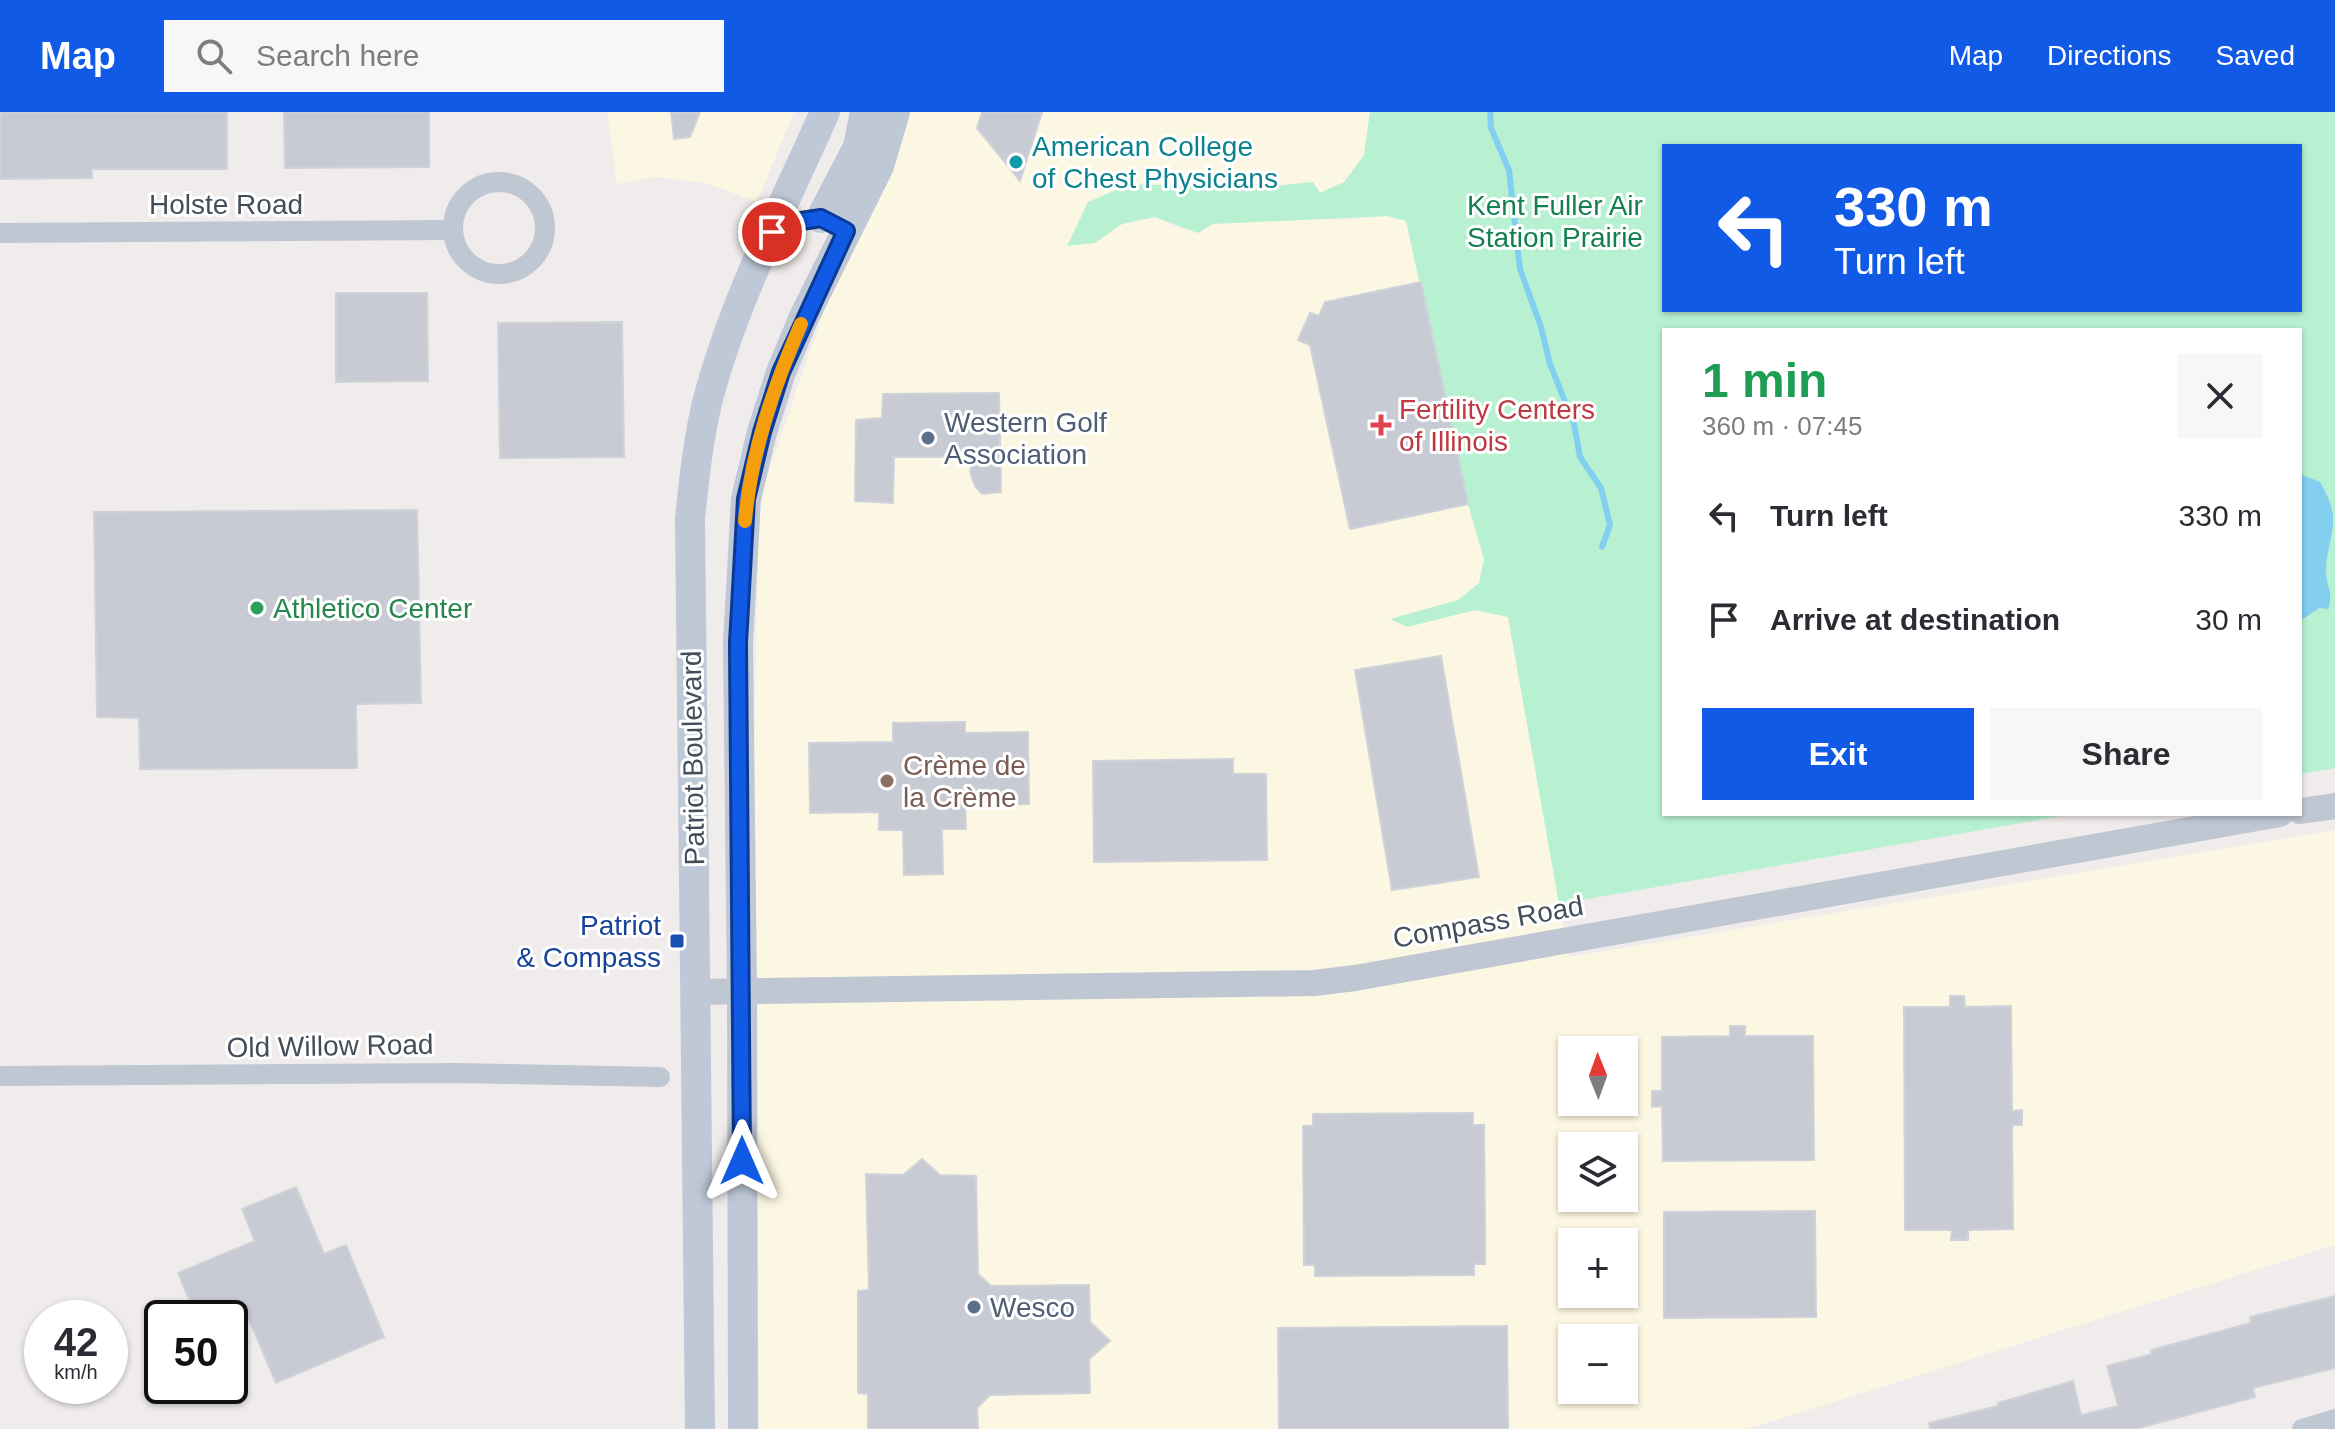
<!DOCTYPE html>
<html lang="en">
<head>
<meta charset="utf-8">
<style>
	:root { --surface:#fff; --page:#f7f7f7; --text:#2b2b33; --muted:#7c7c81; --accent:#105ae6 }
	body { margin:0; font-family:Arial,sans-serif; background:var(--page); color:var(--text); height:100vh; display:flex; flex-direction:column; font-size:30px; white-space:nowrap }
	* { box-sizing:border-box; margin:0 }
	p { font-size:26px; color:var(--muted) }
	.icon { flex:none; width:44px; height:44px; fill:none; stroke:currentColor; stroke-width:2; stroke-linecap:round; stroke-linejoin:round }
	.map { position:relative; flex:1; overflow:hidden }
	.side { position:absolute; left:1662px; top:216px; width:640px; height:488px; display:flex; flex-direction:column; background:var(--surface); border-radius:0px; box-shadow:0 2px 6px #0004 }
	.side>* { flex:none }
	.top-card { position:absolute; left:1662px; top:32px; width:640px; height:168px; border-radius:0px; box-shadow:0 2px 6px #0004; background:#105ae6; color:#fff; overflow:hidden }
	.needle { width:52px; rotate:359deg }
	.controls { position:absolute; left:1558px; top:924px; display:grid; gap:16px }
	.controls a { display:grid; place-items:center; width:80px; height:80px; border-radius:0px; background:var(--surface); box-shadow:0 2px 6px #0004; font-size:40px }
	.speed { position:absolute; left:24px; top:1188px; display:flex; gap:16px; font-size:40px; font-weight:700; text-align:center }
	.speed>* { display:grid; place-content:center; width:104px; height:104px; border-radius:50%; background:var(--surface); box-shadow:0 2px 6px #0004; line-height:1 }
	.speed small { font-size:20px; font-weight:400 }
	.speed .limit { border:4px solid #111; border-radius:12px; background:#fff; color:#111 }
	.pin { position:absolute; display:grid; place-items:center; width:68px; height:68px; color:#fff; margin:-34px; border:4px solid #fff; border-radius:50%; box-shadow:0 2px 8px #0007 }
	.me { position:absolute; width:88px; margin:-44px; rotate:0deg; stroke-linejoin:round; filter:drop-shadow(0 0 6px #0008) }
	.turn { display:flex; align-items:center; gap:28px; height:168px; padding:0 40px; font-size:36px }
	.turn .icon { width:104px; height:104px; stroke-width:2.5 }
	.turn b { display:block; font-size:56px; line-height:68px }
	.round { display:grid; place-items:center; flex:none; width:84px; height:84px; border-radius:0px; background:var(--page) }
	.overview { display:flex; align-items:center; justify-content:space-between; height:136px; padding:0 40px }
	h1 { font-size:48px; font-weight:800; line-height:60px; color:#1e9e55 }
	.button { display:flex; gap:16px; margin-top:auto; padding:16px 40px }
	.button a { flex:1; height:92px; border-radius:0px; background:var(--accent); color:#fff; font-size:32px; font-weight:800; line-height:92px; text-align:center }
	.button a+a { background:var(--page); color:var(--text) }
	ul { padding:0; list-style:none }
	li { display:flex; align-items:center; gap:24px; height:104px; padding:0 40px }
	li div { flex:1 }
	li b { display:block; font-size:30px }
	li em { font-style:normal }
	header { display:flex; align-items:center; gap:48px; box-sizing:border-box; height:112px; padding:0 40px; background:var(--accent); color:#fff }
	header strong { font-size:38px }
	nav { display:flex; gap:44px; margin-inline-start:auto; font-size:28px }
	.search { width:560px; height:72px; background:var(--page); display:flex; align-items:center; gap:20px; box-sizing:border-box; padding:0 28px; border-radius:0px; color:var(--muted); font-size:30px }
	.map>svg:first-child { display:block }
	.commercial { fill:#fcf7e3; fill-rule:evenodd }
	.green { fill:#b7f1d2; fill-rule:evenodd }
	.water { fill:#82cff0 }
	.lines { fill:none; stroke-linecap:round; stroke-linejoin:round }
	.stream { stroke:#82cff0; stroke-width:6 }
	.building { fill:#c8cbd3; stroke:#d0d2d9; stroke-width:2 }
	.minor { stroke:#bfc7d3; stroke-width:20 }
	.tertiary { stroke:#bfc7d3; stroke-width:26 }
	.secondary { stroke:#bec8d7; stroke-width:30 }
	.route-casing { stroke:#0a3a96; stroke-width:20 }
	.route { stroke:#105ae6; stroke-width:14 }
	.slow { stroke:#f59e0b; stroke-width:14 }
	.culture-dot { fill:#0f9aa8; stroke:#fff; stroke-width:3 }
	.health-dot { fill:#e0444e; stroke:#fff; stroke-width:3 }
	.service-dot { fill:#5c6f8a; stroke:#fff; stroke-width:3 }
	.leisure-dot { fill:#2e9e5b; stroke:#fff; stroke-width:3 }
	.education-dot { fill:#8d6e63; stroke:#fff; stroke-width:3 }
	.transit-dot { fill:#1a4fb4; stroke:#fff; stroke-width:3 }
	.labels { text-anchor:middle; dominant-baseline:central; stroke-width:6; stroke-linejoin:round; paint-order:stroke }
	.culture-label { font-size:28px; fill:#0d838f; stroke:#fff; text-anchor:start }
	.street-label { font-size:28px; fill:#444e5b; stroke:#fff }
	.park-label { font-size:28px; fill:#127f52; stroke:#fff }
	.health-label { font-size:28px; fill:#be3a42; stroke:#fff; text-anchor:start }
	.service-label { font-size:28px; fill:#4e5e75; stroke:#fff; text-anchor:start }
	.leisure-label { font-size:28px; fill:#27864d; stroke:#fff; text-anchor:start }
	.education-label { font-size:28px; fill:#785e54; stroke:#fff; text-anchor:start }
	.transit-label { font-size:28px; fill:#164399; stroke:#fff; text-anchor:end }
</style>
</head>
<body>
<header>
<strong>Map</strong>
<div class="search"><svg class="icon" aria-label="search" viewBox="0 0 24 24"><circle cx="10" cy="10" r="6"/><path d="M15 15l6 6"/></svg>Search here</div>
<nav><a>Map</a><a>Directions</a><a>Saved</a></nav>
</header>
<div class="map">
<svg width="2335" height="1317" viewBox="0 0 2335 1317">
	<rect width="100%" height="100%" fill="#f0ecec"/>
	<!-- commercial -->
	<g class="commercial">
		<polygon points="607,0 794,0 757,90 706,71 656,65 617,72"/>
		<path d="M905,0H1370L1364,43L1344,70L1320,81L1312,70L1257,76L1130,72L1067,133L1095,131L1122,112L1155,105L1183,117L1213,111L1317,106L1337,108L1387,104L1406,108L1468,392L1484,447L1479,471L1458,488L1391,507L1408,515L1475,498L1508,505L1569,845L2335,718V1133L1747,1317H759L753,689L759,387L834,170ZM1572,938H1624V990H1572ZM1572,1034H1624V1086H1572ZM1572,1130H1624V1182H1572ZM1572,1226H1624V1278H1572Z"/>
	</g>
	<!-- green -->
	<path class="green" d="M1370,0H2335V656L2300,662V218H1664V702H2072L1559,792L1508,505L1475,498L1407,515L1390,507L1458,488L1479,471L1484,447L1468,392L1406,109L1387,104L1213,112L1198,121L1155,105L1122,112L1095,131L1067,134L1088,90L1130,72L1257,76L1313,70L1320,81L1344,70L1364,43ZM1664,34H2300V198H1664Z"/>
	<!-- water -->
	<path class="water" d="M2300,362L2320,370C2326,381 2332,392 2333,405C2334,424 2325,442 2326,461C2327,477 2334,481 2328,497L2319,496L2300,509Z"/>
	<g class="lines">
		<!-- stream -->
		<polyline class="stream" points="1490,0 1491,16 1509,58 1520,157 1541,215 1550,252 1574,312 1580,345 1601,376 1610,413 1602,435"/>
	</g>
	<!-- building -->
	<g class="building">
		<polygon points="0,0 227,0 227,57 92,57 92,66 0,67"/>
		<polygon points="284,0 429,0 429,55 285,56"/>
		<polygon points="671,0 700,0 690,25 674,27"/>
		<polygon points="982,0 1042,0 1020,69 977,16"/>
		<polygon points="1421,170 1468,392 1350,417 1310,233 1298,228 1310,201 1319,204 1325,190"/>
		<polygon points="336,181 427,181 428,269 336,270"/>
		<polygon points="622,210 624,345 500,346 498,211"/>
		<polygon points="999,281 1001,380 982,382 975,374 970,360 972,345 894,345 893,391 855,389 856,308 882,306 883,282"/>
		<polygon points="417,398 421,591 356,592 357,656 140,657 139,606 97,605 94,400"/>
		<polygon points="1441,544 1479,765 1392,778 1355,558"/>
		<polygon points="965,610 965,621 1028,620 1029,692 965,693 966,717 942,717 943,762 904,763 903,718 879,718 879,700 810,701 809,631 893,630 893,611"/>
		<polygon points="1233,647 1233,662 1266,662 1267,748 1094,750 1093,649"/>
		<polygon points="1950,884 1964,884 1965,895 2011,894 2012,999 2022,998 2022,1013 2012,1013 2013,1117 1968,1118 1968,1128 1951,1128 1952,1118 1905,1118 1904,895 1950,895"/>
		<polygon points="1730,914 1745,914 1745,924 1813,924 1814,1048 1663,1049 1662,994 1652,995 1652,979 1662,979 1662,925 1730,924"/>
		<polygon points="1473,1001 1473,1013 1484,1013 1485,1116 1485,1152 1474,1152 1474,1163 1315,1164 1315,1153 1304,1153 1303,1014 1313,1014 1313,1002"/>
		<polygon points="922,1047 940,1063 976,1064 978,1162 991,1174 1089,1173 1090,1210 1110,1229 1089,1247 1090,1281 990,1283 977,1296 978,1317 868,1317 868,1282 858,1281 858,1179 869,1178 866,1062 903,1063"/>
		<polygon points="296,1075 324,1142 346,1133 384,1225 276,1271 248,1205 230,1212 230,1206 197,1206 178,1161 255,1129 242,1097"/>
		<polygon points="1815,1099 1816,1205 1664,1206 1664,1100"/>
		<polygon points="2335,1184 2335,1256 2253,1276 2255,1285 2135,1317 1930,1317 1929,1311 1998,1294 1998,1291 2073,1269 2081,1303 2118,1294 2107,1254 2152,1242 2151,1238 2251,1211 2250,1205"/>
		<polygon points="1507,1214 1508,1317 1279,1317 1278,1216"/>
	</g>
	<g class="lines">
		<!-- minor -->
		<g class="minor">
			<circle cx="499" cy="116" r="46"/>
			<polyline points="0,121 453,118"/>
			<polyline points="0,964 454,961 660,965"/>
			<polyline points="2302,1317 2335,1307"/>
		</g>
		<!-- tertiary -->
		<g class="tertiary">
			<polyline points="2300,699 2335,694"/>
			<polyline points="696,880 1314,871 1355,866 2280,702"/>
		</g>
		<!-- secondary -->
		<g class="secondary">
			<polyline points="821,106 858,35 865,0"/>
			<path d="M700,1317L690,407C694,368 698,329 707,291C733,190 783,95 825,0"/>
			<polyline points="743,1317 742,879 738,531 746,387 762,320 781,260 804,205 879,54 895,0"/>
		</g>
	</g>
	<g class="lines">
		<defs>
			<polyline id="route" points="742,1049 738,531 746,387 762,320 781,260 846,119 821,106 795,110 772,120"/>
		</defs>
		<!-- route casing -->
		<use href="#route" class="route-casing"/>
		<!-- route -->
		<use href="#route" class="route"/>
		<!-- slow -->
		<path class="slow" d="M745,409C751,340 774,274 801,212"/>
	</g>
	<!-- markers -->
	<circle class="culture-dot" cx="1016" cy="50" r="8"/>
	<path class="health-dot" d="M1377 301h8v8h8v8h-8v8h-8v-8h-8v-8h8z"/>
	<g class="service-dot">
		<circle cx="928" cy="326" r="8"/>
		<circle cx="974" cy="1195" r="8"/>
	</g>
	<circle class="leisure-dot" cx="257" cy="496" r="8"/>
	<circle class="education-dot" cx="887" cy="669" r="8"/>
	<rect class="transit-dot" x="669" y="821" width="16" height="16" rx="4"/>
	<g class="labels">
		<!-- culture labels -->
		<g class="culture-label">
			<text x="1032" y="34">American College<tspan x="1032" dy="32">of Chest Physicians</tspan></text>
		</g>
		<!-- street labels -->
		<g class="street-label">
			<text x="226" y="92">Holste Road</text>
			<text transform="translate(693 646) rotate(-91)">Patriot Boulevard</text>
			<text transform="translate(1488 810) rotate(-10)">Compass Road</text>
			<text transform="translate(330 934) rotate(-1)">Old Willow Road</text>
		</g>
		<!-- park labels -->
		<g class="park-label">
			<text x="1555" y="93">Kent Fuller Air<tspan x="1555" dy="32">Station Prairie</tspan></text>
		</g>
		<!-- health labels -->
		<g class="health-label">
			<text x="1399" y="297">Fertility Centers<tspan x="1399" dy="32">of Illinois</tspan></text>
		</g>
		<!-- service labels -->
		<g class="service-label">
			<text x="944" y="310">Western Golf<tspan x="944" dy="32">Association</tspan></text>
			<text x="990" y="1195">Wesco</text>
		</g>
		<!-- leisure labels -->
		<g class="leisure-label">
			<text x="273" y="496">Athletico Center</text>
		</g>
		<!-- education labels -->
		<g class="education-label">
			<text x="903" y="653">Crème de<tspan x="903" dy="32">la Crème</tspan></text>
		</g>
		<!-- transit labels -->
		<g class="transit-label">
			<text x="661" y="813">Patriot<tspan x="661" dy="32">&amp; Compass</tspan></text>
		</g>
	</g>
</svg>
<div class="controls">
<a><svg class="needle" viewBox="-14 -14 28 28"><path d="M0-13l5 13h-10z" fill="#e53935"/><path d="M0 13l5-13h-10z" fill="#7c7c81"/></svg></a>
<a><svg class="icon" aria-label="layers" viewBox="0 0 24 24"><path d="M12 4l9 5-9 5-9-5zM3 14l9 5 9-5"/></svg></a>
<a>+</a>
<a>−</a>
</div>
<div class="speed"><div>42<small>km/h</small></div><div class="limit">50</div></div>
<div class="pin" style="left:772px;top:120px;background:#d93025"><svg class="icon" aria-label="arrive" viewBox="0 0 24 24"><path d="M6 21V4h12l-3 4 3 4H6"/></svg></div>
<svg class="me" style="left:742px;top:1049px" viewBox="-20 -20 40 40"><path d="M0-17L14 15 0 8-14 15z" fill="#105ae6" stroke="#fff" stroke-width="4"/></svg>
<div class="top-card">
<div class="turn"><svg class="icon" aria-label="left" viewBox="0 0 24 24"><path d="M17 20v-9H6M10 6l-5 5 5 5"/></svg><div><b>330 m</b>Turn left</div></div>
</div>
<section class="side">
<div class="overview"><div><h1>1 min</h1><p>360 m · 07:45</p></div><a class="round"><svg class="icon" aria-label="close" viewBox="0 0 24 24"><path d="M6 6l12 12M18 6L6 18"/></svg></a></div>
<ul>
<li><svg class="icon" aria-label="left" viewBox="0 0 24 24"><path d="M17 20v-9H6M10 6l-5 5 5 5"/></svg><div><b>Turn left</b></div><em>330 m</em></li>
<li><svg class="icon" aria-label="arrive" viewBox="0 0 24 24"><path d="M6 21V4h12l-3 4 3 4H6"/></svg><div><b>Arrive at destination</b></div><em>30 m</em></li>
</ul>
<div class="button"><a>Exit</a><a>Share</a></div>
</section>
</div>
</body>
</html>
